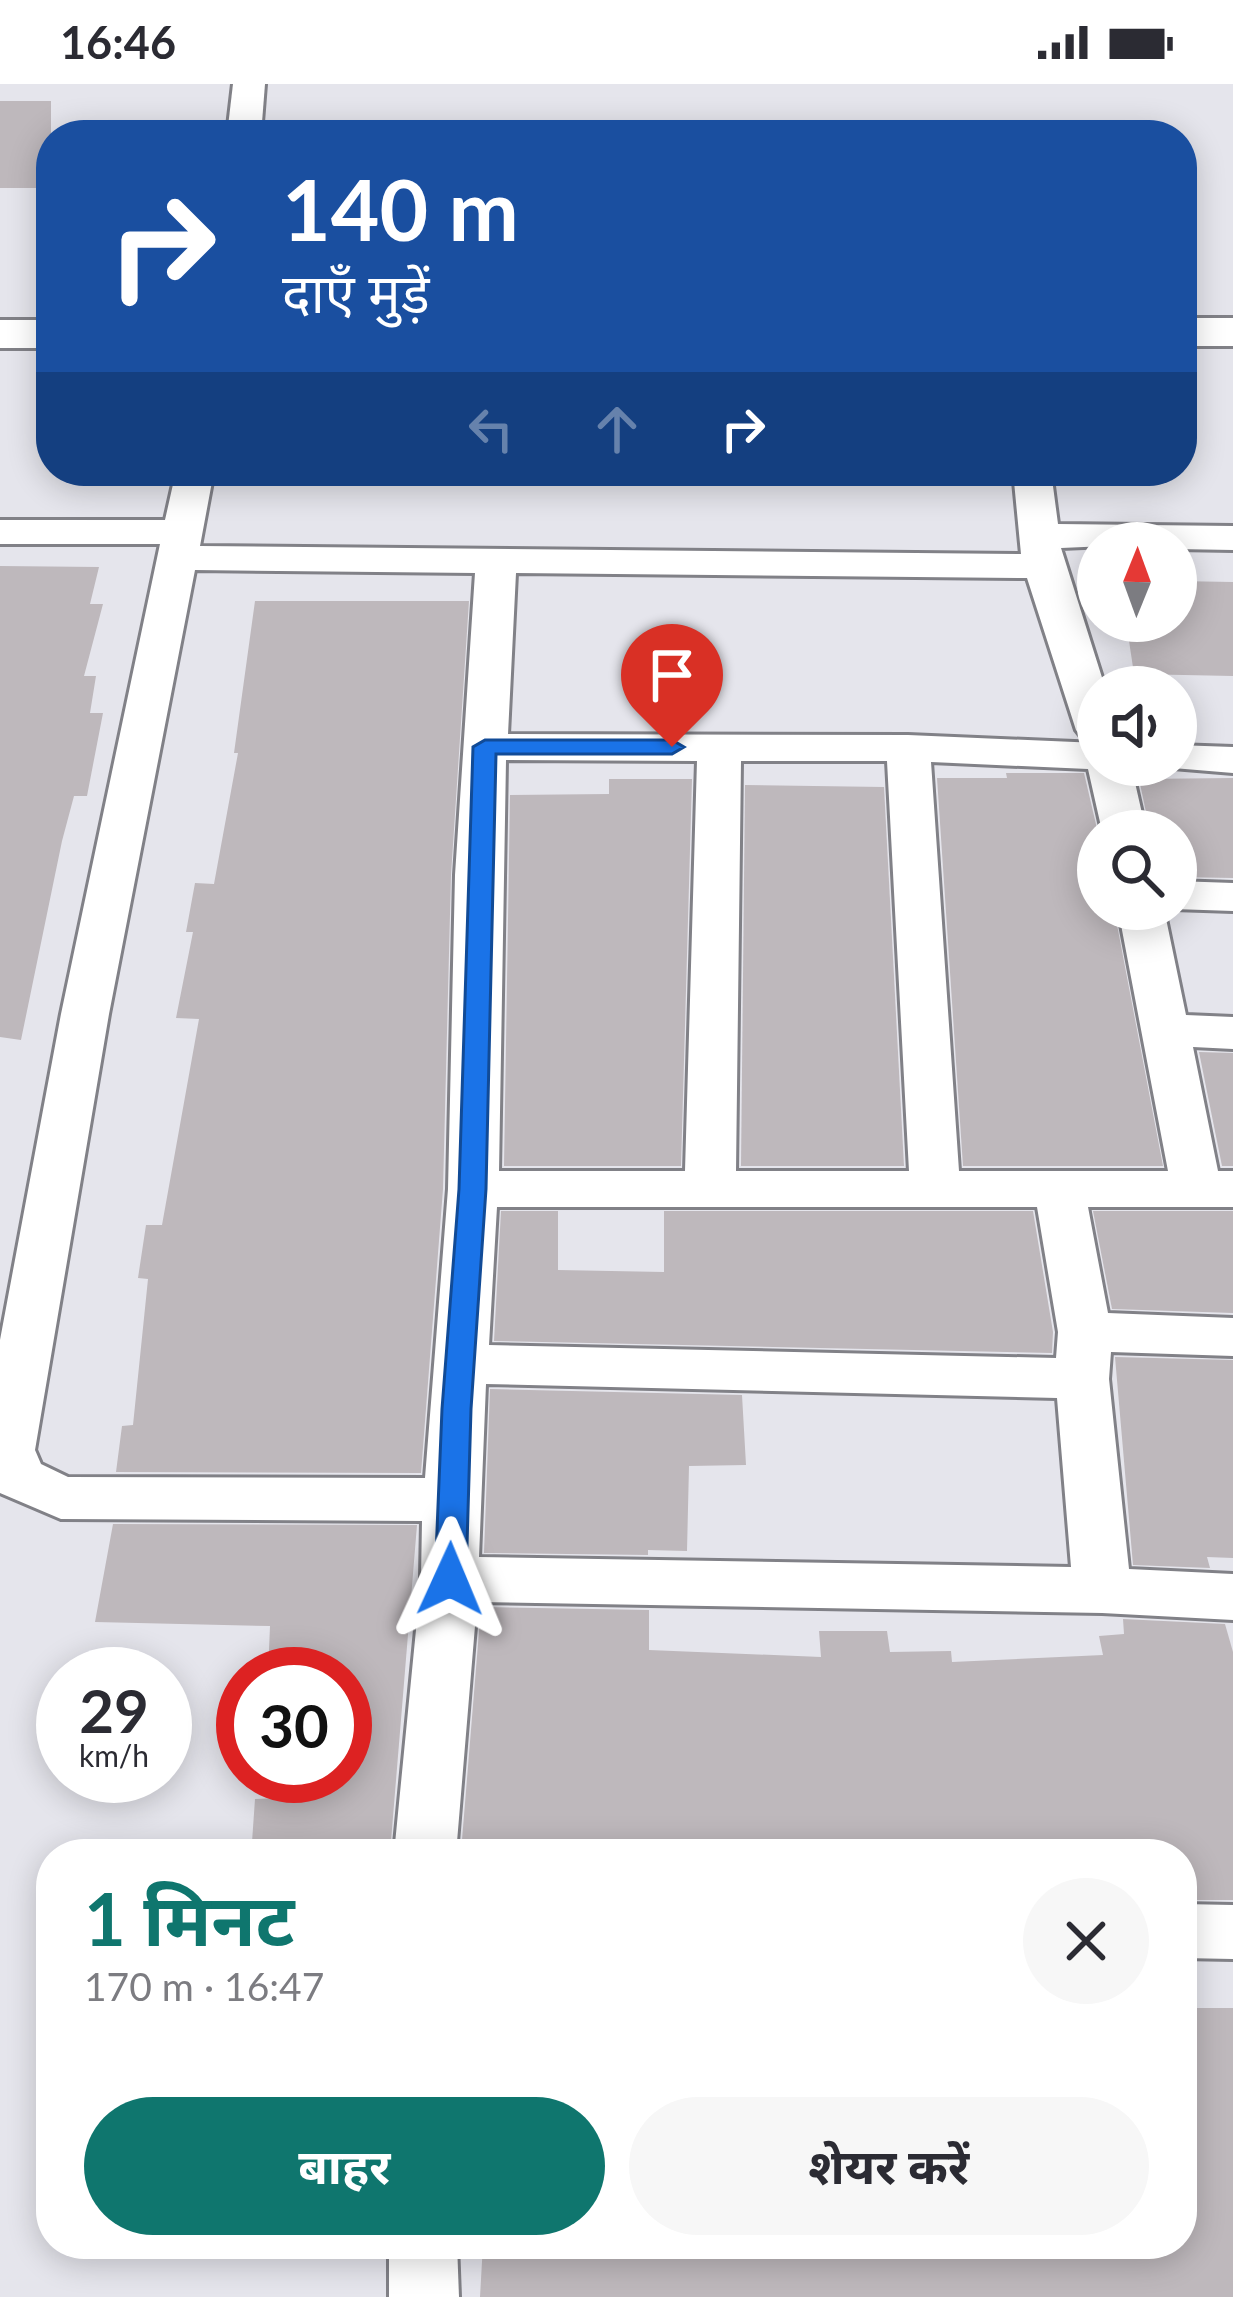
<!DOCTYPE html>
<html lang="hi">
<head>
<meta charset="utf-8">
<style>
	:root { --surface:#fff; --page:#f7f7f7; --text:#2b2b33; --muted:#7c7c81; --accent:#0f766e }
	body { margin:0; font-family:Lato,"Noto Sans Devanagari",sans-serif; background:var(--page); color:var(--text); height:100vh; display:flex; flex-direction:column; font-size:45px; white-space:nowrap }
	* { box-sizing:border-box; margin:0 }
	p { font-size:39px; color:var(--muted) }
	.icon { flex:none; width:66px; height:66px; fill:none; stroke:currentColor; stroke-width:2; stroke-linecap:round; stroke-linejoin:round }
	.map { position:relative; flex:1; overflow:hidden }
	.side { position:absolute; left:36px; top:1755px; width:1161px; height:420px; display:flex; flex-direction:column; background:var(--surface); border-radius:48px; box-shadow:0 6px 30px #0003 }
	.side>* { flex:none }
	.guide { position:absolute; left:36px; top:36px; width:1161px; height:366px; border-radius:48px; box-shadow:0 6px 30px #0003; background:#1a4fa0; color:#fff; overflow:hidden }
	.needle { width:78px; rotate:1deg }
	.buttons { position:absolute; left:1077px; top:438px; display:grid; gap:24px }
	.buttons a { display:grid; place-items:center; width:120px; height:120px; border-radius:50%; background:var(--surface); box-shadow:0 6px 30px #0003; font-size:60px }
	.speed { position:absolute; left:36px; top:1563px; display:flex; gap:24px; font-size:60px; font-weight:700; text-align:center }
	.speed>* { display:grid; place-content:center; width:156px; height:156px; border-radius:50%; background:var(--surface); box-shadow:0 6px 30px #0003; line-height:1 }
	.speed small { font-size:30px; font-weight:400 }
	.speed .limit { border:18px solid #d22; background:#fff; color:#111 }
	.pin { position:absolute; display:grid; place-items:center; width:102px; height:102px; color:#fff; margin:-123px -51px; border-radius:50% 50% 50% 0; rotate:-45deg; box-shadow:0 0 12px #0007 }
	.pin .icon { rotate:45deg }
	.me { position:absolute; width:132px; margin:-66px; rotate:1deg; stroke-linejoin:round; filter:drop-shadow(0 0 9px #0008) }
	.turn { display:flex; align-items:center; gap:42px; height:252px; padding:0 48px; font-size:54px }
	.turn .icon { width:156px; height:156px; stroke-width:2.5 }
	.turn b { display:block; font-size:84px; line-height:102px }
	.lanes { display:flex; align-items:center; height:114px; padding:0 48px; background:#0003; justify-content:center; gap:60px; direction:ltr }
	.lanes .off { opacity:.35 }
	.round { display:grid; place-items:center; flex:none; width:126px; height:126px; border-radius:63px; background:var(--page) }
	.overview { display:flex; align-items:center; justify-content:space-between; height:204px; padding:0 48px }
	h1 { font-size:72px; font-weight:700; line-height:90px; color:var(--accent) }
	.cta { display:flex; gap:24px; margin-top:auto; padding:24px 48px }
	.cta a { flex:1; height:138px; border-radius:72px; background:var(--accent); color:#fff; font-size:48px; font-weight:700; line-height:138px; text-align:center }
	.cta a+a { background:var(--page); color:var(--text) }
	.status { display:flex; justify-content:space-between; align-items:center; height:84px; padding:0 60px; background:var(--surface); direction:ltr }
	.status svg { height:33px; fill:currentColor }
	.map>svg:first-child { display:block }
	.building { fill:#beb8bc }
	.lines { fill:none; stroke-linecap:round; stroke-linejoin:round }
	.minor-casing { stroke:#818187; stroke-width:6 }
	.tertiary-casing { stroke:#818187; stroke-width:6 }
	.minor { fill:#fff; fill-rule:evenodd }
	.tertiary { fill:#fff; fill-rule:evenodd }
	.route { fill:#1a73e8; stroke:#114b97; stroke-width:3 }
</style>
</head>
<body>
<div class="status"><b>16:46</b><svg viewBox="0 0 49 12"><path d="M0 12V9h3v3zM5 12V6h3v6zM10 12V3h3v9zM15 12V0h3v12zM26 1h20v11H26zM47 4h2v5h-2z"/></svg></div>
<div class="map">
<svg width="1233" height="2213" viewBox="0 0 1233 2213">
	<rect width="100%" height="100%" fill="#e5e5ec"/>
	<!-- building -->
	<g class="building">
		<rect x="0" y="17" width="51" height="87"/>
		<polygon points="0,482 99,483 90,520 103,520 84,592 96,592 90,629 103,629 87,712 74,712 62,757 21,956 0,953"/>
		<polygon points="1176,497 1233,498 1233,592 1134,590 1126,537 1176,537"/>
		<polygon points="255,517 469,517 451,791 443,1105 421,1389 116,1388 122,1342 133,1341 148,1195 138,1194 146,1141 162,1141 199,935 176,934 193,848 186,848 195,799 214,800 238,669 234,669"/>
		<polygon points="1006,689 1084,689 1098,749 1098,825 1114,825 1163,1082 963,1082 937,694 1007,694"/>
		<polygon points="1233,694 1233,794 1176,793 1176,747 1150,747 1139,695"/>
		<polygon points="609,695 692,695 681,1082 504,1082 510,711 609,710"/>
		<polygon points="745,701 884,703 904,1082 741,1082"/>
		<polygon points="1199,968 1233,969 1233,1082 1222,1082"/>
		<polygon points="501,1127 558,1127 558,1186 664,1188 664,1127 1033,1127 1053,1248 1052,1269 494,1257"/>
		<polygon points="1093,1127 1233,1127 1233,1229 1112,1225"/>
		<polygon points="1115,1273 1233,1276 1233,1474 1207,1473 1210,1484 1133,1481"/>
		<polygon points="490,1305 742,1311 746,1381 689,1382 687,1467 648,1466 648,1471 484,1469"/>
		<polygon points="113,1440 417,1441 391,1757 252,1758 255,1715 303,1713 304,1692 345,1692 345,1590 268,1590 270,1542 95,1538"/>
		<polygon points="481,1523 649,1526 649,1566 821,1573 819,1547 887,1547 890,1568 951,1567 952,1578 1103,1571 1099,1552 1124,1550 1123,1535 1225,1540 1233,1568 1233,1816 1182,1816 1182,1770 491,1770 492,1756 462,1756"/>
		<polygon points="1182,1924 1233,1924 1233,2213 480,2213 483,2160 1182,2160"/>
	</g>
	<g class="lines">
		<defs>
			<g id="minor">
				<polygon points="233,0 265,0 261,51 227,51"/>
				<path d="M176,387H214L200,462L1021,470L1013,387H1051L1058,440L1233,442V466L1176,465V459L1061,464L1105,603H1098V681H1131L1146,747H1102L1088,685L931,678L959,1087H1168L1118,825H1164L1186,931L1233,933V965L1193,963L1218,1087H1233V1123H1088L1108,1229L1233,1234V1272L1111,1268L1109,1295L1129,1485L1233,1490V1536L1102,1529L477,1518L456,1770H394L421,1495L422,1437L61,1435L0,1409V1256L61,930L160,460H0V436H165ZM195,486L475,489L455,791L448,1105L425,1394L68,1393L41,1380L35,1366L109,930ZM516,489L1027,494L1076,646L1083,655L1098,659L908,651L508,650ZM506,676L697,677L685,1087H499ZM741,677H887L909,1087H736ZM497,1123H1037L1058,1248L1056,1274L489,1261ZM486,1300L1057,1314L1071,1483L479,1473Z"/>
				<polygon points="1176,661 1233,663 1233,689 1161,683 1176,681"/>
				<polygon points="1176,797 1233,799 1233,827 1174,825"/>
				<polygon points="1182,1820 1233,1821 1233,1875 1182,1874"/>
				<polygon points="389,2160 457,2160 459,2213 389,2213"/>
			</g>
			<g id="tertiary">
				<rect x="1182" y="234" width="51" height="28"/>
				<rect x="0" y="236" width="51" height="28"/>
			</g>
		</defs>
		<!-- minor casing -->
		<use href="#minor" class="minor-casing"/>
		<!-- tertiary casing -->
		<use href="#tertiary" class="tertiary-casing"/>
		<!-- minor -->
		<use href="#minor" class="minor"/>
		<!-- tertiary -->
		<use href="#tertiary" class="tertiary"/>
	</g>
	<!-- route -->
	<polygon class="route" points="485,656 672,656 684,663 672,670 496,670 486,1105 471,1325 466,1495 461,1504 439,1504 435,1495 442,1325 459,1105 473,663"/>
</svg>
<div class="buttons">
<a><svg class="needle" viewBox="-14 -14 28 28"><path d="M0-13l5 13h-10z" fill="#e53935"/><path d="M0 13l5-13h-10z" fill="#7c7c81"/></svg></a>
<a><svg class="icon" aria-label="sound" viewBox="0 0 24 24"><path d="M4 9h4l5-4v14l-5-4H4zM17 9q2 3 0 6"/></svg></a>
<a><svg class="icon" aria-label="search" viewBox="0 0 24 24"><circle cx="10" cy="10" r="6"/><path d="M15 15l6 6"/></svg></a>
</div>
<div class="speed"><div>29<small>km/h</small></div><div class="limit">30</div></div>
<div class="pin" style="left:672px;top:663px;background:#d93025"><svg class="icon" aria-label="arrive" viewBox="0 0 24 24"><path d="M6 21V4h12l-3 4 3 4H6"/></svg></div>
<svg class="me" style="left:450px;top:1495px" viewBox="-20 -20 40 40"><path d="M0-17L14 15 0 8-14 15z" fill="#1a73e8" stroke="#fff" stroke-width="4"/></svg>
<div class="guide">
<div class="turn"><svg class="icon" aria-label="right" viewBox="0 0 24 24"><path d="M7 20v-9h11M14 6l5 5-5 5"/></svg><div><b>140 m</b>दाएँ मुड़ें</div></div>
<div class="lanes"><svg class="icon off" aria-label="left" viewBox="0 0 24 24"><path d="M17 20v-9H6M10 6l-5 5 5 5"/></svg><svg class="icon off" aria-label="ahead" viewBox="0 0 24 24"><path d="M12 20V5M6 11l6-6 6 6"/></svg><svg class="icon" aria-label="right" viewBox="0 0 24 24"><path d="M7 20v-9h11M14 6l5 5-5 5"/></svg></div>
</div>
<section class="side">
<div class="overview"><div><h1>1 मिनट</h1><p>170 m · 16:47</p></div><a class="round"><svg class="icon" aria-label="close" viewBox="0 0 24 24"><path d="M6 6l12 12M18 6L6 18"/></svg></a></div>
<div class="cta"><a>बाहर</a><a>शेयर करें</a></div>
</section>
</div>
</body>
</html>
